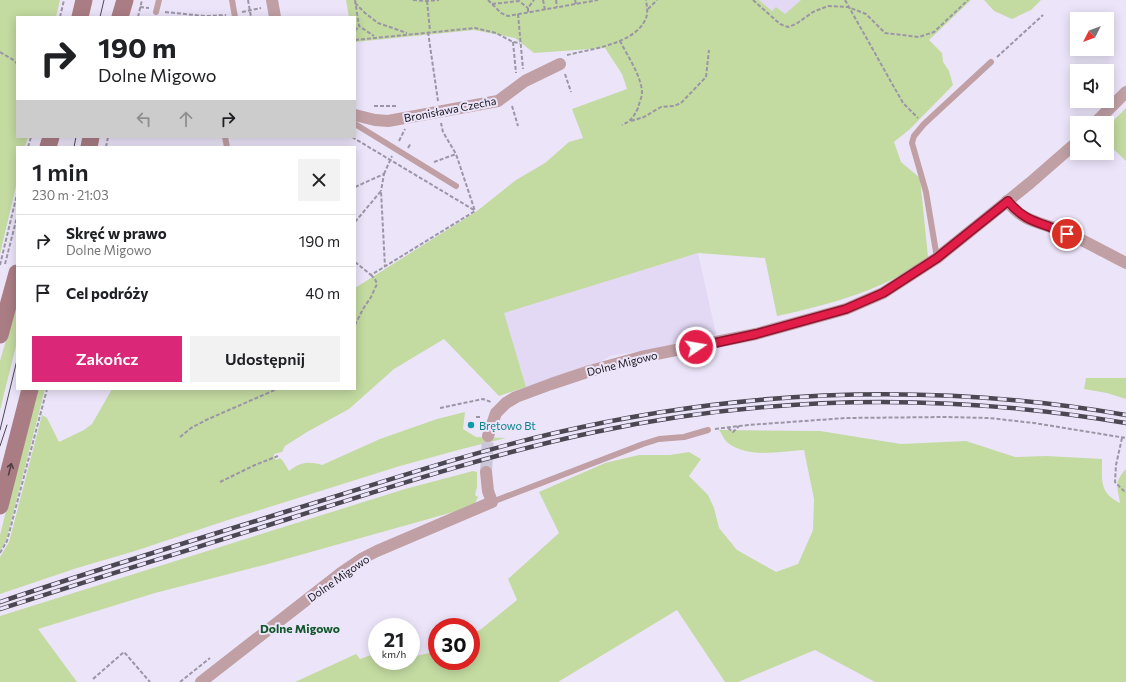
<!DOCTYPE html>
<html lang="pl">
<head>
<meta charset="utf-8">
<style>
	:root { --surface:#fff; --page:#f2f2f2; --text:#202124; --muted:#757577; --line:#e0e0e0; --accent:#db2777 }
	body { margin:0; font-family:Commissioner,sans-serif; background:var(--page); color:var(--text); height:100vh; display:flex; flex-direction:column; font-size:15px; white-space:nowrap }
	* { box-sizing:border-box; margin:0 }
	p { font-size:13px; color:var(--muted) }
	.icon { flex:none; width:22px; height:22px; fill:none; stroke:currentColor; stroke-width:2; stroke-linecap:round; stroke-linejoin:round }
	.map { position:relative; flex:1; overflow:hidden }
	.details { position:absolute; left:16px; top:146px; width:340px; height:244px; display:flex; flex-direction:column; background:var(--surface); border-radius:0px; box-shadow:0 2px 10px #0003 }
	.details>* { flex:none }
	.top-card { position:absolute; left:16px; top:16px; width:340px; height:122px; border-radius:0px; box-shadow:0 2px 10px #0003; background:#fff; color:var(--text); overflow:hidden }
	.needle { width:26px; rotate:228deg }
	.buttons { position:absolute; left:1070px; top:12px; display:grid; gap:8px }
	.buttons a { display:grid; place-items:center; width:44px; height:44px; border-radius:0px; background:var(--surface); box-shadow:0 2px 10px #0003; font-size:20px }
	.speed { position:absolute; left:368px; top:618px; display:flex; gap:8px; font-size:20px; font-weight:700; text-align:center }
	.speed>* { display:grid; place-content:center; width:52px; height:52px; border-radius:50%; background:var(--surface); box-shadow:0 2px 10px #0003; line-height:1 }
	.speed small { font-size:10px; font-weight:400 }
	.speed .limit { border:6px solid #d22; background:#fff; color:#111 }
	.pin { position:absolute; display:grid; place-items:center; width:34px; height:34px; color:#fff; margin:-17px; border:2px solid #fff; border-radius:50%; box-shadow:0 1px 4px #0007 }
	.me { position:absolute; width:44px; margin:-22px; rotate:78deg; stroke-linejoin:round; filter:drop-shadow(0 0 3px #0008) }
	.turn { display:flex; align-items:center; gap:14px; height:84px; padding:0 16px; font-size:18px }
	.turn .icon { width:52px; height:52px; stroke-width:2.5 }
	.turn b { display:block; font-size:28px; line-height:34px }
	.lanes { display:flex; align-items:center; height:38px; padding:0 16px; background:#0003; justify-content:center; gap:20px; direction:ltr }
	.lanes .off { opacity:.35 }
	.round { display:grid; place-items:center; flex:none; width:42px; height:42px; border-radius:0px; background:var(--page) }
	.overview { display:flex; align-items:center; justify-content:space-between; height:68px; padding:0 16px }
	h1 { font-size:24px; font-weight:600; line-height:30px }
	.cta { display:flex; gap:8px; margin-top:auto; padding:8px 16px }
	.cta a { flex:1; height:46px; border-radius:0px; background:var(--accent); color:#fff; font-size:16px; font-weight:600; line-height:46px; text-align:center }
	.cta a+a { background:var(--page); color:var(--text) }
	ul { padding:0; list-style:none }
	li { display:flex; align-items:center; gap:12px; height:52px; padding:0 16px; border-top:1px solid var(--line) }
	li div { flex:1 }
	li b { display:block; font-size:15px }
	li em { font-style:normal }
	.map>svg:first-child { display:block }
	.built { fill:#e3d9f4 }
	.green { fill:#c3daa1 }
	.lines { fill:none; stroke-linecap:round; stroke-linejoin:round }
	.street-tunnel { stroke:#ccc6d9; stroke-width:12; stroke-dasharray:12 6; stroke-linecap:butt }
	.path { stroke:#9b96a5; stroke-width:2; stroke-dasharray:4 2; stroke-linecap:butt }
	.lane { stroke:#c0a0a5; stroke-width:6 }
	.street { stroke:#c0a0a5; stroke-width:12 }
	.secondary { stroke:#aa7d84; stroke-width:17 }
	.tram { stroke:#4c4853; stroke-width:1 }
	.rail-casing { stroke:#4c4853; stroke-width:4.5 }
	.rail { stroke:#ece5fa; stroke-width:3; stroke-dasharray:9; stroke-linecap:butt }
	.oneway { stroke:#523f46 }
	.route-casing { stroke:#92132f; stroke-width:10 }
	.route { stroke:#e11d48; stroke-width:7 }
	.culture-dot { fill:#0f9aa8; stroke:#ece5fa; stroke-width:1.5 }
	.labels { text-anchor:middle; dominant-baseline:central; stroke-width:4; stroke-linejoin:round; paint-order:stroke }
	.street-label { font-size:11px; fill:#18151c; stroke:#ece5fa }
	.culture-label { font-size:11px; fill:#0d838f; stroke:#ece5fa; text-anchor:start }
	.neighbourhood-label { font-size:12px; font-weight:bold; fill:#11572b; stroke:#ece5fa }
</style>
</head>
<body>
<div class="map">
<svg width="1126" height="682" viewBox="0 0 1126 682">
	<rect width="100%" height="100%" fill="#ece5fa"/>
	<!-- built -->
	<g class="built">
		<polygon points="759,0 801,0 785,14 772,11"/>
		<polygon points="698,253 716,334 665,347 610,356 597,364 526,387 503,313"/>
	</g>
	<!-- green -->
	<g class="green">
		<polygon points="0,0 60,0 56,17 17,17 17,137 28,137 25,147 17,147 17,182 0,254"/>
		<path d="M346,0H759L772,11L776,7L785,14L801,0H971L929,40L942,53L943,62L949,71L953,85L910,129L894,142L901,162L920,178L928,257C886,290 828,305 777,316L765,258L698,253L504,313L526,387L499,396L444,339L394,369L349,409L307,432L285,446L282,452L274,454V456L276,460L280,458L283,461L289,471C301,462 308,461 322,465L380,439L437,419L465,412L463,429L476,437L506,438L462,449L400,466L228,520L135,551L77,568L0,594V557L9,542L42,415L47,418L59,442L84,430L92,424L112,389H355V288L477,211L516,180L545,163L569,142L583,138L572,109L627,89L622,74L605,48L534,53L515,38L474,30L355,42V17H349Z"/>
		<polygon points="984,0 1041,0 1031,10 1012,19 994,11"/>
		<polygon points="1126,108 1126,161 1107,143 1107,127"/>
		<polygon points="17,302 17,342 0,410 0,361"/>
		<polygon points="1086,378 1126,378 1126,399 1107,393 1084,389"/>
		<polygon points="37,389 45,389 6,541 0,551 0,535"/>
		<path d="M719,430L820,431L901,444L966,441L1015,457L1047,456L1102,459C1102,481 1099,492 1120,503C1118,487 1113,483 1126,469V682H875L815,650L738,682H725L677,610L558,682H295L356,654L360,659L377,653V661H411V657L430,653L437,650V661H471V634L480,630L517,600L508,579L559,533L539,492L605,463L639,455H670L689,452L701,459L689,476L708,495L714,508L719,528L737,550L776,572L798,564L813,530L814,499L804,450C780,451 749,459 728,443C724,440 722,434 719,430Z"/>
		<polygon points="473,471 477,472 477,487 475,495 478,497 475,503 464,509 268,564 155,593 38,629 77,682 0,682 0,616 405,489"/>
	</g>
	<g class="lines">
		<!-- street-tunnel -->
		<polyline class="street-tunnel" points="486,472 488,436"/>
		<!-- path -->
		<g class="path">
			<polyline points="248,0 251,17"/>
			<polyline points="355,0 359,26 374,36"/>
			<polyline points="413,0 427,1 439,0"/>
			<polyline points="488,0 501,13 508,16 598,0"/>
			<polyline points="543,0 545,10"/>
			<polyline points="556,0 557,7"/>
			<polyline points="575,0 576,4"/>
			<polyline points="753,0 780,24 788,27 796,24 813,12 828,6 848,7 866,14 885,33 919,37 934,32 968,0"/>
			<polyline points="845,0 903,103 918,118"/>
			<polyline points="427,1 430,31"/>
			<polyline points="355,3 365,13 378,23 407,33"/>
			<polyline points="492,4 519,1 528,8"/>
			<polyline points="140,7 149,8"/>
			<polyline points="648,9 657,0"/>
			<polyline points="165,12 205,16 226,15"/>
			<polyline points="242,12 261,8"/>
			<polyline points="528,12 528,8 534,0"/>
			<polyline points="518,14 523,69"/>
			<polyline points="60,17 64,0"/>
			<polyline points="138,17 142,0"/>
			<polyline points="355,31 359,26"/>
			<polyline points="428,32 438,101"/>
			<polyline points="355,40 475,28 496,33 513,42 520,43"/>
			<path d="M620,41C627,55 642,77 642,93C642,97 639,103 638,108C633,118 632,120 622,125"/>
			<polyline points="513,42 516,73"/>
			<polyline points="0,52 15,61 17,64"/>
			<path d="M567,55C591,49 636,44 646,18C648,13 647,6 646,0"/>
			<polyline points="997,57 1043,15"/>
			<polyline points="565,74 571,92"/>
			<polyline points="374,106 397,106"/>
			<polyline points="512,106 518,126"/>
			<polyline points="631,121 644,117 661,107 674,106 681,103 706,77 709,50"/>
			<polyline points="352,137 474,210"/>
			<polyline points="399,141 405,129"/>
			<polyline points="28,147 31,137"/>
			<polyline points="106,147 108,137"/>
			<polyline points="408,148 411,143"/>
			<polyline points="434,162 456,154"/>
			<polyline points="384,174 392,156"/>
			<polyline points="355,187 384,174 381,191"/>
			<polyline points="355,222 381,191 385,267"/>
			<polyline points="355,262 371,275 475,211 456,154 443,132 441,123"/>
			<polyline points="5,264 17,217"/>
			<polyline points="0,265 17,194"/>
			<polyline points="355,325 363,309 371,297 377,284 375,279 371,275"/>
			<polyline points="440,408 483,399 491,402"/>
			<polyline points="476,417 482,417"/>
			<polyline points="728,428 733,432 739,426"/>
			<polyline points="715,429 748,425 846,418 944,417 989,418 1034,423 1126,438"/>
			<polyline points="180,437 191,428 206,420 277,389"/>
			<polyline points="1122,438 1116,465 1115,482 1126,493"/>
			<polyline points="220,482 255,465 278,456"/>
			<polyline points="0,553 7,541 47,389"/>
			<polyline points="93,679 124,652 150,682"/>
			<polyline points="180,682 210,658"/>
		</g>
		<!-- lane -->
		<g class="lane">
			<polyline points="232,0 235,17"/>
			<polyline points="156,12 159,0"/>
			<polyline points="355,124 456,186"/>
			<polyline points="225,137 227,147"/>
			<polyline points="937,258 926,192 912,143 914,136 924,124 991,62"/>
			<polyline points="492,502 643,444 659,439 684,437 708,430"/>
		</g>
		<!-- street -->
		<g class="street">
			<polyline points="272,0 275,17"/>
			<polyline points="355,115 375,120 388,121 498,101 525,81 560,64"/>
			<polyline points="1095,123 1126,92"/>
			<path d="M1007,201C1024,222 1036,221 1060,230C1082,239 1104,252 1126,263"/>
			<polyline points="488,436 496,413 506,403 516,397 551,384 590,371 641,357 756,334 846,309 883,293 937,258 1030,183 1077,142"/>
			<polyline points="201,682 341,573 363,558 377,551 492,502 488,491 486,472"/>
		</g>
		<!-- secondary -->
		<g class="secondary">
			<polyline points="80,17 84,0"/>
			<polyline points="120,17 125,0"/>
			<polyline points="48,147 51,137"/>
			<polyline points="89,147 91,137"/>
			<polyline points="0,335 17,273"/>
			<polyline points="0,506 30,389"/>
		</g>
		<!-- tram -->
		<g class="tram">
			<polyline points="100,17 104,0"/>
			<polyline points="74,147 76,137"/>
			<polyline points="0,430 17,360"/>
			<polyline points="0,446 7,425"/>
		</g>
		<defs>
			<g id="rail">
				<path d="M0,602C95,570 192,541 288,511C377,484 465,454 555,433C743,389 936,382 1126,415"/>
				<path d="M0,609C96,578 192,549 288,519C390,487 491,454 595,432C770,395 950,393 1126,423"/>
			</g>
		</defs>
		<!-- rail casing -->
		<use href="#rail" class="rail-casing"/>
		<!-- rail -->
		<use href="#rail" class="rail"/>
	</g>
	<!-- one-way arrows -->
	<defs><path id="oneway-shaft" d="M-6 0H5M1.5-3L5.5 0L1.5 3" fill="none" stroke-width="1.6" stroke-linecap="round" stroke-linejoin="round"/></defs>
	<use class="oneway" href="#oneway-shaft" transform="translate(10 469) rotate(-76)"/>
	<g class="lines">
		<defs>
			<path id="route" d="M696,347L756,334L846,309L883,293L937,258L1008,201C1026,224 1043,222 1067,234"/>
		</defs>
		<!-- route casing -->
		<use href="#route" class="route-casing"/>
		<!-- route -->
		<use href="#route" class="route"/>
	</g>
	<!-- markers -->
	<circle class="culture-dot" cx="471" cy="425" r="4"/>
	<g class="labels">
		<!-- street labels -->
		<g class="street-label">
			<text transform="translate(450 109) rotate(-11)">Bronisława Czecha</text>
			<text transform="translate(622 363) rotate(-14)">Dolne Migowo</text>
			<text transform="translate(338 578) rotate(-35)">Dolne Migowo</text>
		</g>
		<!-- culture labels -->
		<g class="culture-label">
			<text x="479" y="425">Brętowo Bt</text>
		</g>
		<!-- neighbourhood labels -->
		<g class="neighbourhood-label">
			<text x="300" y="628">Dolne Migowo</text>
		</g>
	</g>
</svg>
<div class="buttons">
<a><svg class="needle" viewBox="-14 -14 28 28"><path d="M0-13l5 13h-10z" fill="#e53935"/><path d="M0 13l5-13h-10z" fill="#757577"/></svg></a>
<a><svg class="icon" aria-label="sound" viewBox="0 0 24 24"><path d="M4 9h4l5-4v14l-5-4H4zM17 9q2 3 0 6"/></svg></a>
<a><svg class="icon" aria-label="search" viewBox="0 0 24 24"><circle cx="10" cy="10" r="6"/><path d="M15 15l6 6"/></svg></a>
</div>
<div class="speed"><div>21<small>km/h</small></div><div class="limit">30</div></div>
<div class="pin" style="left:1067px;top:234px;background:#d93025"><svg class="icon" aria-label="arrive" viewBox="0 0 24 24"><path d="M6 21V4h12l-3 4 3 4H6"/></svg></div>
<svg class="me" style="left:696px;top:347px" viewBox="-20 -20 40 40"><circle r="17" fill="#e11d48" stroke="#fff" stroke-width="3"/><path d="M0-11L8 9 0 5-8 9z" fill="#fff"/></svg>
<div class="top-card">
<div class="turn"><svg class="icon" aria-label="right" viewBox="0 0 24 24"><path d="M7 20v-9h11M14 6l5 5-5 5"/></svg><div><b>190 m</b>Dolne Migowo</div></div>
<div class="lanes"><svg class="icon off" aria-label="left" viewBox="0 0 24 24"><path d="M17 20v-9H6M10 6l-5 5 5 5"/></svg><svg class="icon off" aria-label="ahead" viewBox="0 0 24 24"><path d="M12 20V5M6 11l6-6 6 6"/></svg><svg class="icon" aria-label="right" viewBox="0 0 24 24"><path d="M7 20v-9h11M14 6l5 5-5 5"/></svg></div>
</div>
<section class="details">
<div class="overview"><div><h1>1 min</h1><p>230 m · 21:03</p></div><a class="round"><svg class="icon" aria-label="close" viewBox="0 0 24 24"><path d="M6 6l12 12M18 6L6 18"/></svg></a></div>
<ul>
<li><svg class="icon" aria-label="right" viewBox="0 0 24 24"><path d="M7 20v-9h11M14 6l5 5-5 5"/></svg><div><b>Skręć w prawo</b><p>Dolne Migowo</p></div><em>190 m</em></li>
<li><svg class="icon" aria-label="arrive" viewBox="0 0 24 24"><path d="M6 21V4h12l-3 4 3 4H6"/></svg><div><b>Cel podróży</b></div><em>40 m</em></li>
</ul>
<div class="cta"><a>Zakończ</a><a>Udostępnij</a></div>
</section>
</div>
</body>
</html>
